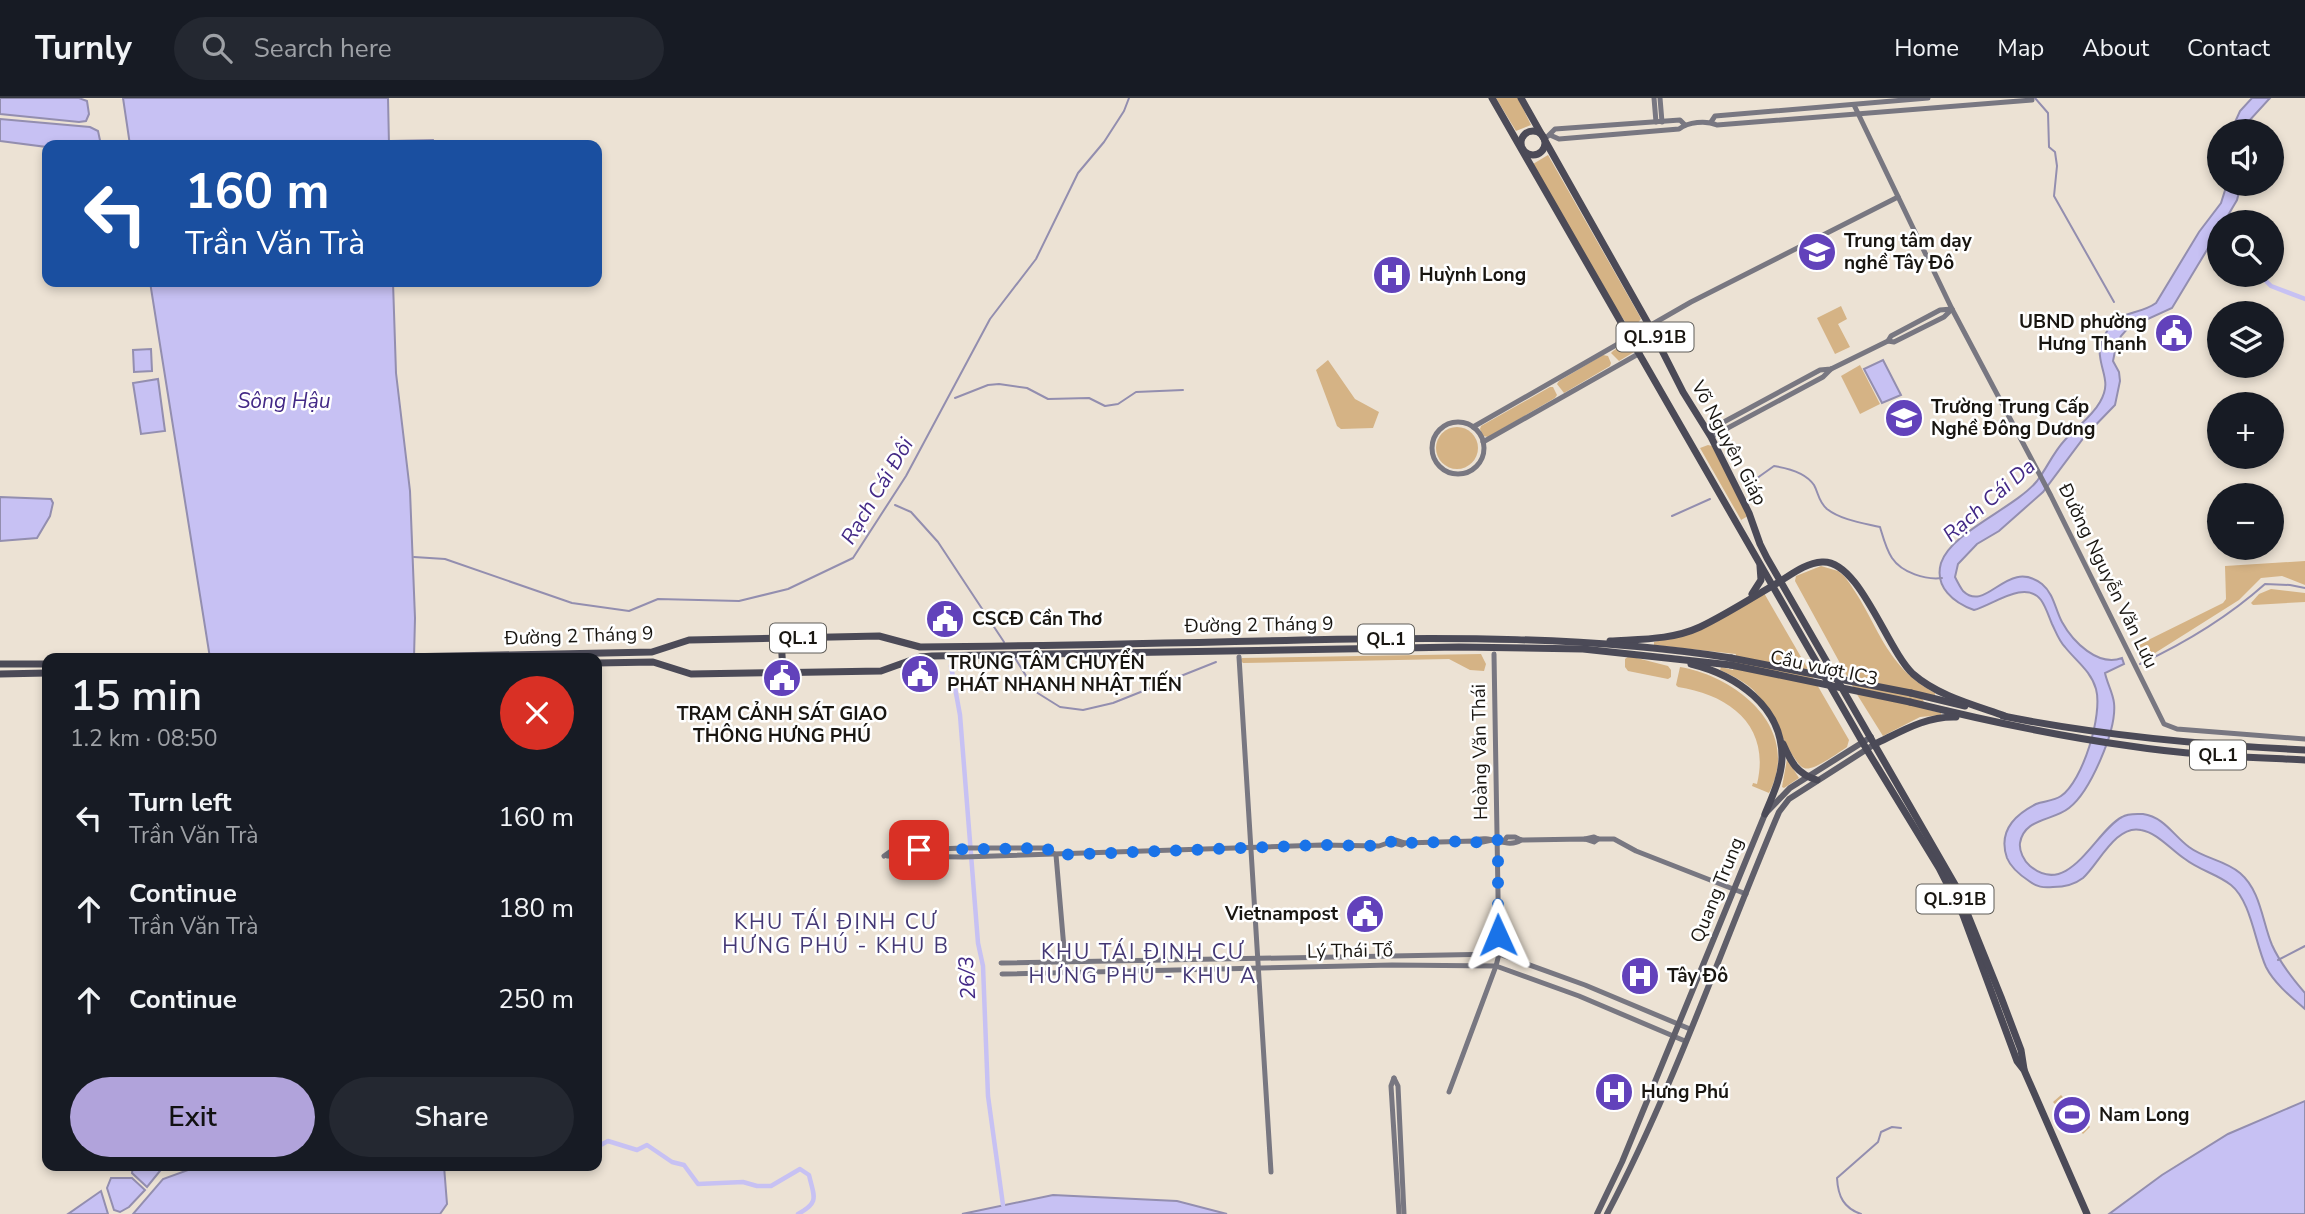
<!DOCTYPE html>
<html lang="en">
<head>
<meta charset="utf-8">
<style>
	:root { --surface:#171b24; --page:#242831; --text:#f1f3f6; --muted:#9ea1a6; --line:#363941; --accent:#b1a3db }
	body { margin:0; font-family:"Nunito Sans",sans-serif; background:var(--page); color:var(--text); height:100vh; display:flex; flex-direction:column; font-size:26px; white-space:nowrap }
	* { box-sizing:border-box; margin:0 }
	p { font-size:23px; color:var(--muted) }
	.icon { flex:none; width:38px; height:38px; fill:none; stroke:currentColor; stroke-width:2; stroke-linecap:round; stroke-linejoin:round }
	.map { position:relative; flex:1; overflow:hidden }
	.sheet { position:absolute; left:42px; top:555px; width:560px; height:518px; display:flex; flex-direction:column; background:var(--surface); border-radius:14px; box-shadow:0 4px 10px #0003 }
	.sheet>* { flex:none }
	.hud { position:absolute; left:42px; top:42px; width:560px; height:147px; border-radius:14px; box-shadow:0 4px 10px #0003; background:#1a4fa0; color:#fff; overflow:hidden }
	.controls { position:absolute; left:2207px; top:21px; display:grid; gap:14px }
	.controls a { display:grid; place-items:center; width:77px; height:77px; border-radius:50%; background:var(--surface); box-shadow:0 4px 10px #0003; font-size:35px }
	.pin { position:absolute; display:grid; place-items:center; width:60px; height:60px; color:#fff; margin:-30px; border-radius:14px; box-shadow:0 4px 10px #0006 }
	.me { position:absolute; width:77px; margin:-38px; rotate:359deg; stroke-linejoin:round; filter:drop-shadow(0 0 5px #0008) }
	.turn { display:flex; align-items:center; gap:24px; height:147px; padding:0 28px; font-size:32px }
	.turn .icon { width:91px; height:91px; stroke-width:2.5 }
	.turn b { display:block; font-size:49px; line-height:60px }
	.round { display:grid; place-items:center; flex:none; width:74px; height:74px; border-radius:37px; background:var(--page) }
	.summary { display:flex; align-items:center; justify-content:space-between; height:119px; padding:0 28px }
	h1 { font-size:42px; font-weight:600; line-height:52px }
	.primary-button { display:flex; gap:14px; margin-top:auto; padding:14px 28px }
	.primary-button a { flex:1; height:80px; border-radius:42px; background:var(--accent); color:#111; font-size:28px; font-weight:600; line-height:80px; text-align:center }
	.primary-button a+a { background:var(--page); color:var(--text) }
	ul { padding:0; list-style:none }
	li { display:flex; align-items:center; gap:21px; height:91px; padding:0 28px }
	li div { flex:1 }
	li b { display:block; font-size:26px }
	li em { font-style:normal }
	header { display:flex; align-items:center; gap:42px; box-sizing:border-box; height:98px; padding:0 35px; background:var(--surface); border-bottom:2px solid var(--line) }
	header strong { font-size:33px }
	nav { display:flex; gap:38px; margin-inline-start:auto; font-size:24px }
	.search { width:490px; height:63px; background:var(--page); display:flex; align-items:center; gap:18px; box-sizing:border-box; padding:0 24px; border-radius:38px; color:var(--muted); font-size:26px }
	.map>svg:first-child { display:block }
	.green { fill:#d5b385 }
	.water { fill:#c7c1f3; stroke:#938eaf; stroke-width:2 }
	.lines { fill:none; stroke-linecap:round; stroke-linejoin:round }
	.stream { stroke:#938eaf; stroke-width:2 }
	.canal { stroke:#c7c1f3; stroke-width:4.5 }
	.secondary { stroke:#787781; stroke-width:5 }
	.primary { stroke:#605f6a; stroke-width:6 }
	.highway { stroke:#4b4a57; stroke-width:7 }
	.highway-bridge { stroke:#4b4a57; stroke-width:7 }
	.route { stroke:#1a73e8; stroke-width:12; stroke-dasharray:0 21.6 }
	.labels { text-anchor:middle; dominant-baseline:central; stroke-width:5; stroke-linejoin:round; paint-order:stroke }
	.shield { fill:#fff; stroke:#5e5c58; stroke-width:2 }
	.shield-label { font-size:18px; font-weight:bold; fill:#191611 }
	.poi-label { font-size:19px; font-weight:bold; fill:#191611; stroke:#fff; text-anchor:start }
	.street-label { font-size:19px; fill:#191611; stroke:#fff }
	.water-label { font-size:21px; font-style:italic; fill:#432986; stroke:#fff }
	.neighbourhood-label { font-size:21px; letter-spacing:2px; fill:#443875; stroke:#fff }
</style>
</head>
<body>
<header>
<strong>Turnly</strong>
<div class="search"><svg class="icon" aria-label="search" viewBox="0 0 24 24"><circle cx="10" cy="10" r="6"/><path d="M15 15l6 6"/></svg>Search here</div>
<nav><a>Home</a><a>Map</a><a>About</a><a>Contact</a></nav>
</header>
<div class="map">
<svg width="2305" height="1116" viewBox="0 0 2305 1116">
	<rect width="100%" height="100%" fill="#ece2d4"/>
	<!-- green -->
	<g class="green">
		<polygon points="1496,0 1518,0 1531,27 1516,33"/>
		<polygon points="1548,57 1639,217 1641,221 1635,228 1628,228 1616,210 1533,66"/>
		<polygon points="1841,208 1847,221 1838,226 1850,249 1835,256 1817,220"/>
		<polygon points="1628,243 1634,254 1619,263 1611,255 1613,253"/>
		<polygon points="1603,257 1608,258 1611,265 1610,268 1564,295 1557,286 1559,283"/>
		<polygon points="1328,262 1355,301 1379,314 1373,330 1341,331 1337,328 1316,272"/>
		<polygon points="1860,267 1880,306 1860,316 1841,278"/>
		<polygon points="1550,289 1553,289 1557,297 1555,300 1488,339 1483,338 1480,331 1481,328"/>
		<circle cx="1457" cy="350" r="21"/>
		<polygon points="1708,347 1712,348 1748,418 1741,422 1776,483 1700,350"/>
		<polygon points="2305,463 2305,487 2282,478 2261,480 2239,502 2155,555 2140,561 2134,549 2223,505 2226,501 2225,468"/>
		<path d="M1821,468L1838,473L1844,478C1878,521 1882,567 1935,595V598L1918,594L1929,612L1941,615V617L1920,619L1883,638L1858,598L1795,483L1796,478Z"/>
		<polygon points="2271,491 2305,495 2305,504 2253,507 2251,505 2259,496"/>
		<path d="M1764,495L1849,642L1847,649C1839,654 1813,674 1804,670C1792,666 1770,610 1757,596C1748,585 1733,578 1720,572L1721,569L1733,572L1736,556L1654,547V544L1684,536Z"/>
		<polygon points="1481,556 1486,566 1484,573 1470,572 1449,561 1243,565 1240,562 1242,560"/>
		<polygon points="1629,558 1668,568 1671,572 1671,579 1668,581 1628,573 1625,569 1625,561"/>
		<path d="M1680,569C1738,579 1802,631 1769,695L1752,688L1753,685L1757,686C1771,628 1730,597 1678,589L1676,587Z"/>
		<polygon points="1787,661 1799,680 1784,690 1782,689"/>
		<polygon points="2061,997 2090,1029 2083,1036 2053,1004"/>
	</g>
	<!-- water -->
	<g class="water">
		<polygon points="0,0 79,0 87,3 89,16 86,23 79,24 0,16"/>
		<polygon points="123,0 388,0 389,47 130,47"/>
		<polygon points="2252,0 2270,0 2248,24 2244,33 2231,33 2240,13"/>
		<polygon points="0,21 90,29 98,33 101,47 47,47 47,49 0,43"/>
		<polygon points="433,42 434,47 392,47 392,43"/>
		<path d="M2227,86H2241L2237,102L2224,124H2219V132L2172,210L2128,230L2121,238L2116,248L2113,263L2119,274L2120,283L2115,307L2085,338L2043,394L1999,433L1977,446L1958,466L1955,479C1957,483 1960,489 1963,493C1987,516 2007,459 2042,486C2054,496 2055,511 2062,524C2073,544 2098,569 2122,560L2124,566L2105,575C2107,585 2113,595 2114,605C2117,632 2090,694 2069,710C2053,723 2024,720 2020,745C2019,753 2024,763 2030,768C2069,801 2095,733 2122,719C2128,715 2136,716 2143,716C2164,719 2173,737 2189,749C2205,761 2225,762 2240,775C2261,793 2262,823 2272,847C2280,865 2292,880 2305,895V911C2291,899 2274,885 2266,869C2255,845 2251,803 2231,787C2217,776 2199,772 2185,761C2171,752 2158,735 2141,732C2116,726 2098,767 2083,780C2074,787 2064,789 2053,789C2043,790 2037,789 2029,783C2020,777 2011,770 2007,760C1998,734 2014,717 2036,706C2044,703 2054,703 2061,698C2083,683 2103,616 2096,591C2091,573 2076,563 2065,549C2059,543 2056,534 2052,526C2049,519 2046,509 2041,502C2025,481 1993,507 1974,512C1954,505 1934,489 1941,465C1951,434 2015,410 2037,383C2047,370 2053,355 2064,343C2075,330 2091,320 2100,304C2111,285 2102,276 2100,258C2098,247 2108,228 2117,221C2128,214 2144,214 2156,205L2199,134L2221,105Z"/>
		<polygon points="150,184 393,184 396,275 410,393 415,520 414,560 210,560"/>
		<polygon points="151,251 152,273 134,274 133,252"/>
		<polygon points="1883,262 1901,297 1882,305 1864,271"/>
		<polygon points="158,281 165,333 141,336 133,285"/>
		<polygon points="0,399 51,401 53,405 50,418 37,440 0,443"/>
		<polygon points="2305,1003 2305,1116 2109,1116 2162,1077 2228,1036"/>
		<polygon points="133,1068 164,1068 147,1089 132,1075"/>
		<polygon points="199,1068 444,1068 447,1106 440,1116 133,1116 163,1081"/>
		<polygon points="111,1080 132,1080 145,1092 129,1109 120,1114 114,1112 107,1090"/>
		<polygon points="101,1093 108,1116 68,1116"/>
		<polygon points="1053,1097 1177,1103 1227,1116 962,1116"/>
	</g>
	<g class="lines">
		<!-- stream -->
		<g class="stream">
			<polyline points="2035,0 2048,15 2049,49 2055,54 2057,68 2054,98 2114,204"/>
			<polyline points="955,300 988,287 999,286 1027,290 1048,301 1089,300 1105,308 1118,306 1136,294 1183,292"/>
			<path d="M1746,388L1774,368C1787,370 1806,375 1814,387C1819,396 1818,403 1827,411C1841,422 1863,425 1880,429C1883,439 1886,451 1892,460C1902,475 1926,482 1942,480"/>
			<polyline points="895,407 911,414 938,444 1004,544"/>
			<polyline points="1672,418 1710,401"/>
			<polyline points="414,459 445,461 572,505 629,513 658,501 739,503 788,491 853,460 906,378 990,221 1036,161 1078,75 1104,44 1124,13 1129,0"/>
			<polyline points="1015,560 1036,594 1060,609 1083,612 1113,605 1216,564"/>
			<path d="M2140,566C2185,545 2228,519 2265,486L2290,487L2305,490"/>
			<polyline points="2278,862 2305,848"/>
			<path d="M1861,1116C1844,1110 1838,1099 1837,1080L1878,1044L1881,1034L1892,1029L1901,1030"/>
		</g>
		<!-- canal -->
		<g class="canal">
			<polyline points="2207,143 2219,158"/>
			<polyline points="2260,177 2271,188 2305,201"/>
			<polyline points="951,568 960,617 978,845 983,868 988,998 1003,1107"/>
			<path d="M597,1049L608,1043L637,1052L647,1047L672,1064L684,1067L698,1086L743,1084L757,1088H771L800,1071L809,1077C814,1099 820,1104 798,1116"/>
		</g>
		<!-- secondary -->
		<g class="secondary">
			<polyline points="1654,0 1656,24"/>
			<polyline points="1660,0 1662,24"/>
			<polyline points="1854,7 1952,211 2051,398 2164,626 2177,631 2305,641"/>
			<polyline points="1711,24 1715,18 1928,0"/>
			<path d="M1550,37L1559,41L1679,31C1688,24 1706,22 1717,27L2032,2"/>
			<polyline points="1547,39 1555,31 1680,22 1685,27"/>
			<polyline points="1888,243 1894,244 1944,219 1952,211"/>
			<circle cx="1458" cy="350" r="26"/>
			<polyline points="1473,329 1691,204 1898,99"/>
			<polyline points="1707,333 1820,272 1831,271 1888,243 1891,238 1940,212 1952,211"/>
			<polyline points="1711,339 1823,279 1831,271"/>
			<polyline points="1483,344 1640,255"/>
			<polyline points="1239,559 1271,1074"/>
			<polyline points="1585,741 1594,739 1598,741 1614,741 1636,753 1746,796"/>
			<path d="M1474,743C1490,735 1507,752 1521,742"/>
			<polyline points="1504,743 1507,739 1515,739 1521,742 1585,741 1594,744 1598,741"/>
			<polyline points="1393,745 1402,747 1405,745 1474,743 1478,745 1492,742"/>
			<polyline points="884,758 891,753 962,750 1046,750 1056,757 1066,874"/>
			<polyline points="887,758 963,759 1322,747 1379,748 1396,742 1405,745"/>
			<polyline points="1001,865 1499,856 1585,887 1690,931"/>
			<polyline points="1002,876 1392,867 1496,868 1579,898 1685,943"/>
			<polyline points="1394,980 1398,988 1404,1116"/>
			<polyline points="1394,980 1391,988 1399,1116"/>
			<polyline points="1449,994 1496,868 1499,856 1494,556"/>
		</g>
		<!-- primary -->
		<g class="primary">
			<polyline points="1597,1116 1622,1064 1765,716 1790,690 1871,639"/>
			<path d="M1607,1116C1675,987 1722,848 1779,714L1789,701L1875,646"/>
		</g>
		<!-- highway -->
		<g class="highway">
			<polyline points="1492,0 1867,652 1939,770 1963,817 2017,963 2024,972 2087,1116"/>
			<polyline points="1521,0 1649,227 1683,294 1711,339 1749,415 1760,446 1767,460 1957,790 2001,899 2021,952 2024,971"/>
			<circle cx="1533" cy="45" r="12"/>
			<polyline points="1752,496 1761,482 1760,468"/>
			<polyline points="781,540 783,574"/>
			<path d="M1610,543C1641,541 1672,542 1700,529C1727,516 1753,499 1779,484C1792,476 1806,465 1822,464C1859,461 1887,552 1913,576C1938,598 1974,607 2005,618"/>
			<path d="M352,560L652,554L689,542L879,538L920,549C1047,548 1175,545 1302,542C1445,539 1589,538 1731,560"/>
			<polyline points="597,565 653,564 691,576 881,573 920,559 932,558 1459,549 1583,551 1731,567"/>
			<polyline points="0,566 47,566"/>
			<path d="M1691,566C1736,577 1782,608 1782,659C1782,678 1772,699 1765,716"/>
			<polyline points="0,576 47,575"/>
			<polyline points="1911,595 1965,608"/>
			<path d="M1910,604C1983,622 2056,638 2130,648C2188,657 2247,659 2305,662"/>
			<path d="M2003,618C2103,638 2204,647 2305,652"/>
			<path d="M1783,646C1791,664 1797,676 1817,682"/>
			<path d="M1875,646C1902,633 1926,618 1956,619"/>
		</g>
		<!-- highway-bridge -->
		<g class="highway-bridge">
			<polyline points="1731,560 1911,595"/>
			<polyline points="1731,567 1910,604"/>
		</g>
	</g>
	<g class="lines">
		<!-- route -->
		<polyline class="route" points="919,752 1046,750 1056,757 1322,747 1379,748 1396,742 1405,745 1474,743 1478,745 1498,742 1498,837"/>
	</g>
	<!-- icons -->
	<defs>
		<symbol id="university-disc" viewBox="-11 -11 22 22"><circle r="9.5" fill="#6242bb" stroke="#fff"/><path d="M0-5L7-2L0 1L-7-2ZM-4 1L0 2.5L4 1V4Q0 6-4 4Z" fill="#fff"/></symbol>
		<symbol id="hospital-disc" viewBox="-11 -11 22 22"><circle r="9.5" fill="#6242bb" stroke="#fff"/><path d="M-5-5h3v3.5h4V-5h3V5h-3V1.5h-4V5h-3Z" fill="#fff"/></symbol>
		<symbol id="civic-disc" viewBox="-11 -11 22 22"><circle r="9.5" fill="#6242bb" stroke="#fff"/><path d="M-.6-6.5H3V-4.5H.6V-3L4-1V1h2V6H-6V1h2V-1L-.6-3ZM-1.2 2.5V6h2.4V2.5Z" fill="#fff"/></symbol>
		<symbol id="stadium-disc" viewBox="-11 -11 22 22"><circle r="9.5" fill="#6242bb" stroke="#fff"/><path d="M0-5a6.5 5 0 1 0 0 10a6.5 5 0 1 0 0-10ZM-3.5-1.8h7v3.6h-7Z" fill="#fff"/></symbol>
	</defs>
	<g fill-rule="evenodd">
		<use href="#university-disc" x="1795" y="132" width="44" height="44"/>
		<use href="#hospital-disc" x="1370" y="155" width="44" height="44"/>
		<use href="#civic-disc" x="2152" y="213" width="44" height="44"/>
		<use href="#university-disc" x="1882" y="298" width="44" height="44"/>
		<use href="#civic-disc" x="923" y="499" width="44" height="44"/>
		<use href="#civic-disc" x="898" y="554" width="44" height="44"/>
		<use href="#civic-disc" x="760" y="558" width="44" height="44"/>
		<use href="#civic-disc" x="1343" y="794" width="44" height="44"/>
		<use href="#hospital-disc" x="1618" y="856" width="44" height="44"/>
		<use href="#hospital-disc" x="1592" y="972" width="44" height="44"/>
		<use href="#stadium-disc" x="2050" y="995" width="44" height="44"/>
	</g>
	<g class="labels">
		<!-- shield labels -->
		<g class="shield">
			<rect x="1616.5" y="224.5" width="77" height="29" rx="5"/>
			<rect x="770" y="525.5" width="56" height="29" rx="5"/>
			<rect x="1358" y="526.5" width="56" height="29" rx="5"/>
			<rect x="2190" y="642.5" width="56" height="29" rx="5"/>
			<rect x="1916.5" y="786.5" width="77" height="29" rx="5"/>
		</g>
		<g class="shield-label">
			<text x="1655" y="239">QL.91B</text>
			<text x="798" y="540">QL.1</text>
			<text x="1386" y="541">QL.1</text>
			<text x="2218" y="657">QL.1</text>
			<text x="1955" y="801">QL.91B</text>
		</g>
		<!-- poi labels -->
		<g class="poi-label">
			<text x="1844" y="143">Trung tâm dạy<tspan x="1844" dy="22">nghề Tây Đô</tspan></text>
			<text x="1419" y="177">Huỳnh Long</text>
			<text x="2147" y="224" text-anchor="end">UBND phường<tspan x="2147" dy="22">Hưng Thạnh</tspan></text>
			<text x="1931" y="309">Trường Trung Cấp<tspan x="1931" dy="22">Nghề Đông Dương</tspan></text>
			<text x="972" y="521">CSCĐ Cần Thơ</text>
			<text x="947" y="565">TRUNG TÂM CHUYỂN<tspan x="947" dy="22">PHÁT NHANH NHẬT TIẾN</tspan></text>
			<text x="782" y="616" text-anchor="middle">TRẠM CẢNH SÁT GIAO<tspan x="782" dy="22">THÔNG HƯNG PHÚ</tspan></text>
			<text x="1338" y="816" text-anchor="end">Vietnampost</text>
			<text x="1667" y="878">Tây Đô</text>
			<text x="1641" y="994">Hưng Phú</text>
			<text x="2099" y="1017">Nam Long</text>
		</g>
		<!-- street labels -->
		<g class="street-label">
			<text transform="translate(1729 345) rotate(62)">Võ Nguyên Giáp</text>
			<text transform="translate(2108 478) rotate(64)">Đường Nguyễn Văn Lưu</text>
			<text transform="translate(1259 527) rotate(-1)">Đường 2 Tháng 9</text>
			<text transform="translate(579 538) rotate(-2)">Đường 2 Tháng 9</text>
			<text transform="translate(1824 570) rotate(12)">Cầu vượt IC3</text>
			<text transform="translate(1480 654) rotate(-91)">Hoàng Văn Thái</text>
			<text transform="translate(1717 792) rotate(-68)">Quang Trung</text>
			<text transform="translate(1350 853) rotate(-1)">Lý Thái Tổ</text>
		</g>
		<!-- water labels -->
		<g class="water-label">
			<text x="284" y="303">Sông Hậu</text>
			<text transform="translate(877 393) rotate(-59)">Rạch Cái Đôi</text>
			<text transform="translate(1989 402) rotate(-41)">Rạch Cái Da</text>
			<text transform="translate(967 880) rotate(-93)">26/3</text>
		</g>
		<!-- neighbourhood labels -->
		<g class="neighbourhood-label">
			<text x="836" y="824">KHU TÁI ĐỊNH CƯ<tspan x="836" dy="24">HƯNG PHÚ - KHU B</tspan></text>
			<text x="1143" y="854">KHU TÁI ĐỊNH CƯ<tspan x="1143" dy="24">HƯNG PHÚ - KHU A</tspan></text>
		</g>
	</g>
</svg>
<div class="controls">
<a><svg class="icon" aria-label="sound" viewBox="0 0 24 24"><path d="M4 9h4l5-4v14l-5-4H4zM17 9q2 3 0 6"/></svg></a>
<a><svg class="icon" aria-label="search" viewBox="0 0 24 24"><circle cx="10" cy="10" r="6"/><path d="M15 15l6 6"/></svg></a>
<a><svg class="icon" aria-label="layers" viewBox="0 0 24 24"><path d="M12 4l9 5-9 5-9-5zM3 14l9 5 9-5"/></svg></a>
<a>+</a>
<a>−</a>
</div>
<div class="pin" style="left:919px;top:752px;background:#d93025"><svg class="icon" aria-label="arrive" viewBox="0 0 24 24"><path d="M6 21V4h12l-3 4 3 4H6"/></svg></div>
<svg class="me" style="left:1498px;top:837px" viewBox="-20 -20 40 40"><path d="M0-17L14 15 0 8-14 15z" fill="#1a73e8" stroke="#fff" stroke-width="4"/></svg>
<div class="hud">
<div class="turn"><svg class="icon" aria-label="left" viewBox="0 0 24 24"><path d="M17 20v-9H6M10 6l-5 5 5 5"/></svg><div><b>160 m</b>Trần Văn Trà</div></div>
</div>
<section class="sheet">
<div class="summary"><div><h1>15 min</h1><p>1.2 km · 08:50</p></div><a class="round" style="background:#d93025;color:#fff"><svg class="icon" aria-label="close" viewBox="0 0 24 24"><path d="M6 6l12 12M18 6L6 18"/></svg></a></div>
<ul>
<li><svg class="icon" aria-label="left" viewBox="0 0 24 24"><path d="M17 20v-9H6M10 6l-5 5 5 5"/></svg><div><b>Turn left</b><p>Trần Văn Trà</p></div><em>160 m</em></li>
<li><svg class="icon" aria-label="ahead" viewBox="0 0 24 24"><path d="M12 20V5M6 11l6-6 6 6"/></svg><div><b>Continue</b><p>Trần Văn Trà</p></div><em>180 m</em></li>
<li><svg class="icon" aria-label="ahead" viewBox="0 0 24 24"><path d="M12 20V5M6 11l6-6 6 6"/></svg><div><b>Continue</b></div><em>250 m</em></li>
</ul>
<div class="primary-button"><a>Exit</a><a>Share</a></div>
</section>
</div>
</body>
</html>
